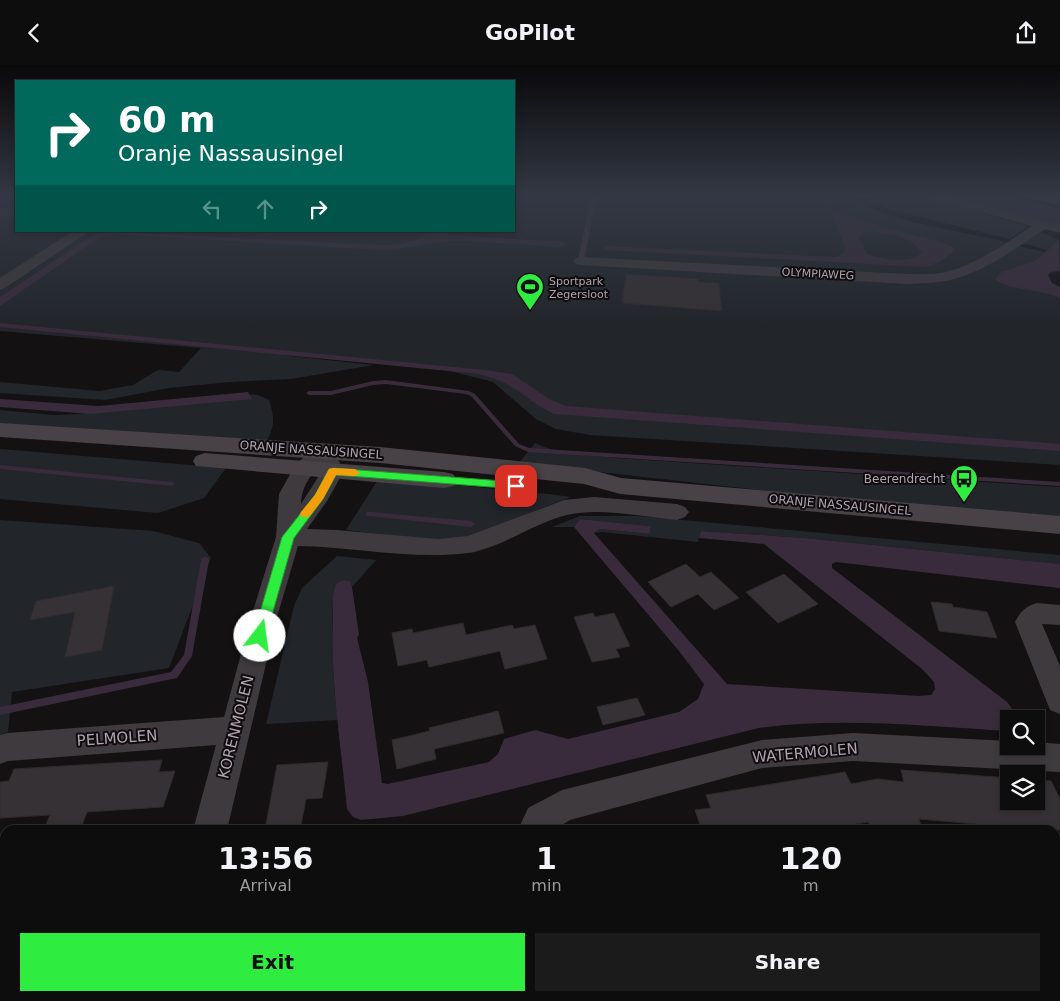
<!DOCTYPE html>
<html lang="en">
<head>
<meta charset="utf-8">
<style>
	:root { --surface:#0e0d0e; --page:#1c1b1c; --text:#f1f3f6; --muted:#9b9c9e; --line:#2e2d2e; --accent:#2fed40 }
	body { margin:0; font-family:"DejaVu Sans",sans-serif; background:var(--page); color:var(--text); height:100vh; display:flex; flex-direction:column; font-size:19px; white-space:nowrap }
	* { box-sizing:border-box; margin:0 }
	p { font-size:16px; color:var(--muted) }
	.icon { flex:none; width:28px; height:28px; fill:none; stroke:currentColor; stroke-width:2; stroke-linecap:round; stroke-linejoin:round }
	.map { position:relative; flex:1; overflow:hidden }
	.panel { position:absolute; left:0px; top:760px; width:1060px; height:176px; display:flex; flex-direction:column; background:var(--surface); border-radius:15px 15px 0 0; box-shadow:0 2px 8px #0003,0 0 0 1px var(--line) }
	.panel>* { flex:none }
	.hud { position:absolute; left:15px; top:15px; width:500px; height:152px; border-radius:0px; box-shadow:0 2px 8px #0003,0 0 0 1px var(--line); background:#00695c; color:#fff; overflow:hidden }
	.buttons { position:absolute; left:1000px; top:645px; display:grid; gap:10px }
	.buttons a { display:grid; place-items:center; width:45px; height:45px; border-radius:0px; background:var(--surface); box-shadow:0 2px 8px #0003,0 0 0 1px var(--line); font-size:25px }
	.pin { position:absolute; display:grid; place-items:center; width:42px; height:42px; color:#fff; margin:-21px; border-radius:10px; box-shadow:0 2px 8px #0006 }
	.me { position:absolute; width:55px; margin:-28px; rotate:15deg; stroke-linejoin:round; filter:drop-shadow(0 0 4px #0008) }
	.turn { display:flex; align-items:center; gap:18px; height:105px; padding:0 20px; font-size:22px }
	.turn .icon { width:65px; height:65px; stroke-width:2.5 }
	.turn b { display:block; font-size:35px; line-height:42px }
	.lanes { display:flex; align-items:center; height:48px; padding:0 20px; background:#0003; justify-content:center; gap:25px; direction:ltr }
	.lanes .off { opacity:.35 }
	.eta { display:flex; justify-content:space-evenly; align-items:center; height:85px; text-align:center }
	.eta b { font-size:30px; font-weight:800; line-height:35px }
	.cta { display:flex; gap:10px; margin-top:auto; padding:10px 20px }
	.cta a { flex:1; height:58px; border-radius:0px; background:var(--accent); color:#111; font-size:20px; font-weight:800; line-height:58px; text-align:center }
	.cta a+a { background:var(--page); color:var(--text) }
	header { display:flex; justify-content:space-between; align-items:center; height:65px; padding:0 20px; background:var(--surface); font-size:22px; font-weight:800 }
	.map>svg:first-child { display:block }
	.green { fill:#22262b }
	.water { fill:#392b3b; fill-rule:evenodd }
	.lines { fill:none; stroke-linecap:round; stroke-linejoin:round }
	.stream { fill:#392b3b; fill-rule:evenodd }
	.building { fill:#353134; stroke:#2f2b2d }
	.lane { fill:#3f3a3d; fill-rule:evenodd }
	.street { fill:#3f3a3d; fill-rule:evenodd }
	.secondary { fill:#484146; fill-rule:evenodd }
	.primary { fill:#574f55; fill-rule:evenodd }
	.route { fill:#2fed40; stroke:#1f9a2a }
	.slow { fill:#f59e0b }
	.labels { text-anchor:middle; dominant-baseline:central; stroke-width:4; stroke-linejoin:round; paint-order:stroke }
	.far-street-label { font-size:11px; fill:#b3a3b1; stroke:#0e0c0d }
	.far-poi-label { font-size:11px; fill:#b3a3b1; stroke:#0e0c0d; text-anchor:start }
	.street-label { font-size:12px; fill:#b3a3b1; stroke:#0e0c0d }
	.poi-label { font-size:12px; fill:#b3a3b1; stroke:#0e0c0d; text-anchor:end }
	.near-street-label { font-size:15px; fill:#b3a3b1; stroke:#0e0c0d }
</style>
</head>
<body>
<header><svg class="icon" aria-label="back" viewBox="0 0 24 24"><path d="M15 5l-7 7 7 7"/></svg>GoPilot<svg class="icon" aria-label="share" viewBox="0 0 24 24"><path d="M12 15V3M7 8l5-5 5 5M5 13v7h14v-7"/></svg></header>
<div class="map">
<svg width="1060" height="936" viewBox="0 0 1060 936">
	<rect width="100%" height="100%" fill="#131112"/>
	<!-- green -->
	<g class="green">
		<path d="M0,130H16V166H514V130H846C893,159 953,164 1006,177L991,187L1017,181L1045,187L1036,195L1022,201L1060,226V400L590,370L556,364L536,354L493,317L434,302L281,290L374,300L291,314L230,317L169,323L105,335L0,328V317L99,326L133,320L158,305L179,307L201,283L0,266Z"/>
		<polygon points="857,130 914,130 1029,161 1010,174 888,144"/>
		<polygon points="1040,167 1059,175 1047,185 1023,178"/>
		<path d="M243,329L258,330L269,335C276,357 274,363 263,383L0,362V345L54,350L79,349Z"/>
		<path d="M535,378C559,390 589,390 615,393L1060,422V452L821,432L519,398Z"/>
		<polygon points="0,384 226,403 204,433 158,448 0,434"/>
		<polygon points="379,413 549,429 571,432 536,445 497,469 476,476 415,473 346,465"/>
		<polygon points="580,451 639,451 1060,490 1060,499 805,473 701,466 698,477 602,467 594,468 600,464 650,469 650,461 580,454 574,462 552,462"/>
		<polygon points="0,455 153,466 199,478 211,493 169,603 12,627 8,667 0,670"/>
		<path d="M337,491L376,495L352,522L351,517L333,534C332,575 332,615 338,655L266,659L294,541L302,523Z"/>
	</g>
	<!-- water -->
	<g class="water">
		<polygon points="940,130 1008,130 1060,144 1060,162"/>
		<path d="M830,144L863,156L947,179L954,183V186L941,196L925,202L604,185L605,181L835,192L843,189L845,182ZM869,167C888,168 911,170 922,188C909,200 881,194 867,189L859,174L862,169Z"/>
		<path d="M99,166L382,180C396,180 413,179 424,170L425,168L422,166H444L451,170L565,177L564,181L558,182C522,180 486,176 450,176C426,177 405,185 381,185L111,169L100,172L0,241V232Z"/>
		<path d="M1059,175L1060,206L1051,207L1048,210L1052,218L1060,222V233C1041,224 1007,225 995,214L1002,207L1036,195Z"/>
		<path d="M0,258L485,305L512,309L549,334L566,341L1060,379V386L554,349C536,341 525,329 508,320C499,314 489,312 479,309L0,262Z"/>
		<polygon points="248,327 252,334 90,349 0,342 0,334 99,341"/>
		<path d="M580,454L650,461V469L600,464L594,468L727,619L919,631L931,630L935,624L934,617L922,604L764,479L699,473L701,466L805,473L1060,499V523L836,497L832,499V503L1007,637L1013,645L1014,654H1009L1008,666C925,661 841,652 759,663L403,751L361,755L353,752L347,744C341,680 330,616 333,552C333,543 332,530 335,522C338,515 345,514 351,517L352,522L359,569L357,573L368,617L382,718L388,719L489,697L498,689L504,674L535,665L568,674L679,647L698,634L704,619L679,586L574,462Z"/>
	</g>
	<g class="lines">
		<!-- stream -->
		<g class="stream">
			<polygon points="822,130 826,130 831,145 828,144"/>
			<polygon points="913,130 920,130 992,151 989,152"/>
			<polygon points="386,315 469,326 475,329 519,379 529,383 1060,417 1060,421 528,387 515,381 471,331 466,329 386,319 373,320 331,330 309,330 306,328 309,326 331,326 373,316"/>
			<polygon points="0,400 172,417 175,419 172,421 0,404"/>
			<polygon points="367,447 370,447 471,456 475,459 471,462 370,451 367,451 366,449"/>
			<polygon points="205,492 208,493 209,495 192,591 177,613 0,650 0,642 171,607 184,590 201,495 202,493"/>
		</g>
	</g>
	<!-- building -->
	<g class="building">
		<polygon points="626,209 698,214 698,217 719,218 722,246 622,238"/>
		<polygon points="686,499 700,512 711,507 739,533 714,545 698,529 671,542 648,517"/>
		<polygon points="784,509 818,539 778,558 746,527"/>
		<polygon points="114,521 102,585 65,592 75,547 30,555 36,536"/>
		<polygon points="931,537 952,539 953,542 987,547 997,573 939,566"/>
		<polygon points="593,548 595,552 614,548 630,581 616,584 620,592 592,597 574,552"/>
		<polygon points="463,558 466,570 512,560 514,564 535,560 547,594 505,604 500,586 429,602 427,595 398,601 392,568 412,564 413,568"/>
		<polygon points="637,633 645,650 603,660 597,642"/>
		<polygon points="498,646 504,668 434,684 436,694 397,704 392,675 430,666 429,663"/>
		<polygon points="162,695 159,707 175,706 163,742 87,747 82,760 64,761 45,762 50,750 0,753 0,717 9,716 14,704"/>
		<polygon points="328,697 322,733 306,734 300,765 265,765 277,700"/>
		<polygon points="901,705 1009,713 1009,736 1036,736 1036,715 1051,716 1060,734 1060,765 1014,761 1015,765 979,765 977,759 919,754 922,765 873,765 868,757 819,765 702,765 695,745 711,743 706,730 845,707 851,719 877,714 904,717"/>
	</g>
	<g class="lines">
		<!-- lane -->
		<polygon class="lane" points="591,130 597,130 584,196 581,198 578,196"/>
		<!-- street -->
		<g class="street">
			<path d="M927,130H947L1060,160V168L1045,164C1014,185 983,208 946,216C933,218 920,218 907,219L581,200L576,199L574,196L576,193L581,192L907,209C920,209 933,210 946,207C978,199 1005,178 1032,161L929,133Z"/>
			<polygon points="0,143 16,144 16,152 0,151"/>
			<polygon points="73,166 90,166 5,223 0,225 0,213"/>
			<path d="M324,380L331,381L344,406L327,436L307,464L336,465L438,474L468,471L564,435L594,432L677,439L685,442L689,447L685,452L677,455C644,452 599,442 567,450C534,458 501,483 468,488C413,495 354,482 298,481L277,552L227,765H193L216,680L8,696L0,699V670L7,668L224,652L251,552L276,472L279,429L296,399L317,381ZM320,401L322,406L301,439C301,424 309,411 320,401Z"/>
			<path d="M1037,538L1060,540V560L1042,559L1060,601V649L1050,645L1015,557C1020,547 1026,541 1037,538Z"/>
			<polygon points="853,668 1009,676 1009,681 1036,681 1036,677 1060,679 1060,707 853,696 762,703 570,755 554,765 518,765 528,743 562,725 762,675"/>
			<polygon points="148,931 188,931 187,936 147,936"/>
			<rect x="518" y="931" width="40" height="5"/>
		</g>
		<!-- secondary -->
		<g class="secondary">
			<polygon points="0,358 380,382 585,403 621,413 1060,451 1060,469 620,429 584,419 380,398 0,372"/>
			<polygon points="205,388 444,407 453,409 457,415 453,421 444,423 196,401 193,396 196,391"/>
		</g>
		<!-- primary -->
		<polygon class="primary" points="1028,130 1060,132 1060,140 1030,133"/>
	</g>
	<!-- sky -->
	<linearGradient id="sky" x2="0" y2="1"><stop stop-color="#0a090a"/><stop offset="0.5" stop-color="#333844"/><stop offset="1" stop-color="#333844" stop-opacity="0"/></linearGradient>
	<rect width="1060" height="261" fill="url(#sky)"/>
	<!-- route -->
	<polygon class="route" points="333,403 516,417 521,421 516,424 336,410 323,434 294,473 266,571 264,575 260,576 255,575 253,571 282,472 315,430 329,404"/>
	<!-- slow -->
	<polygon class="slow" points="333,403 355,404 360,408 355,411 336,410 323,434 309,452 301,452 300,449 301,447 315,430 329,404"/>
	<!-- icons -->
	<defs>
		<symbol id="stadium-pin" viewBox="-11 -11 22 30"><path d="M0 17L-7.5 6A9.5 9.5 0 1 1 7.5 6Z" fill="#2fed40" stroke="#0e0c0d"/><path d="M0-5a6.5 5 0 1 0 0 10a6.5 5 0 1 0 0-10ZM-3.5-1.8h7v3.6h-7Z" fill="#111"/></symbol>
		<symbol id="bus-pin" viewBox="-11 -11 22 30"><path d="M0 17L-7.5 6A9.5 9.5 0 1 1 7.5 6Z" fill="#2fed40" stroke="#0e0c0d"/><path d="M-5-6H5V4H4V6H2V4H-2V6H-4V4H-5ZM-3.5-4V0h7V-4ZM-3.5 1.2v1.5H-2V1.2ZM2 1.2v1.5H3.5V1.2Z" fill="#111"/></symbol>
	</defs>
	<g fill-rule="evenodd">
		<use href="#stadium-pin" x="514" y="206" width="32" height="43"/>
		<use href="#bus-pin" x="948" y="398" width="32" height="43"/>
	</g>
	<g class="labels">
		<!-- far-street labels -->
		<g class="far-street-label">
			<text transform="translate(818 209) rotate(3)">OLYMPIAWEG</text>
		</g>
		<!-- far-poi labels -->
		<g class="far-poi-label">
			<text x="549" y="216">Sportpark<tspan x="549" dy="13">Zegersloot</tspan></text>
		</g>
		<!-- street labels -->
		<g class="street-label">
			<text transform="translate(311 385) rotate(4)">ORANJE NASSAUSINGEL</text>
			<text transform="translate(840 440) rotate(5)">ORANJE NASSAUSINGEL</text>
		</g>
		<!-- poi labels -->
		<g class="poi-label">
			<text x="945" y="414">Beerendrecht</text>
		</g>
		<!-- near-street labels -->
		<g class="near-street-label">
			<text transform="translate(236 662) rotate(-76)">KORENMOLEN</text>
			<text transform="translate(117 673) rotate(-4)">PELMOLEN</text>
			<text transform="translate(805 688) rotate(-5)">WATERMOLEN</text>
		</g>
	</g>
</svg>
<div class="buttons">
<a><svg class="icon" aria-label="search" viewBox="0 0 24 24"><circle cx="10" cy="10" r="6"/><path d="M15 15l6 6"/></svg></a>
<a><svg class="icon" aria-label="layers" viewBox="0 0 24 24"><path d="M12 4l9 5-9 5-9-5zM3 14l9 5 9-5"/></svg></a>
</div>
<div class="pin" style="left:516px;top:421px;background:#d93025"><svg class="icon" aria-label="arrive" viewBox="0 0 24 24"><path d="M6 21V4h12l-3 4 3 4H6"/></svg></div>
<svg class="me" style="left:260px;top:571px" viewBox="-20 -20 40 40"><circle r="19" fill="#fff"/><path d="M0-13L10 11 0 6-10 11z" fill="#2fed40"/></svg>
<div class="hud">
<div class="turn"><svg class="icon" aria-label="right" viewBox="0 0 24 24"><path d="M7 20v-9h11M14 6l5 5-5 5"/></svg><div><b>60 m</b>Oranje Nassausingel</div></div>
<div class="lanes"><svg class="icon off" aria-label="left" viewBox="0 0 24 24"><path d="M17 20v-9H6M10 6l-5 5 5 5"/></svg><svg class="icon off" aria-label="ahead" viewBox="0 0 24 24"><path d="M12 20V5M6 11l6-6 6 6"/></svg><svg class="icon" aria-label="right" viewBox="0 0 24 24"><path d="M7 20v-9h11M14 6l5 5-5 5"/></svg></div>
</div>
<section class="panel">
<div class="eta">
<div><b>13:56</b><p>Arrival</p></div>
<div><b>1</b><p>min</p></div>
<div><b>120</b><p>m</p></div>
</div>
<div class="cta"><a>Exit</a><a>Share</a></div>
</section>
</div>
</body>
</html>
